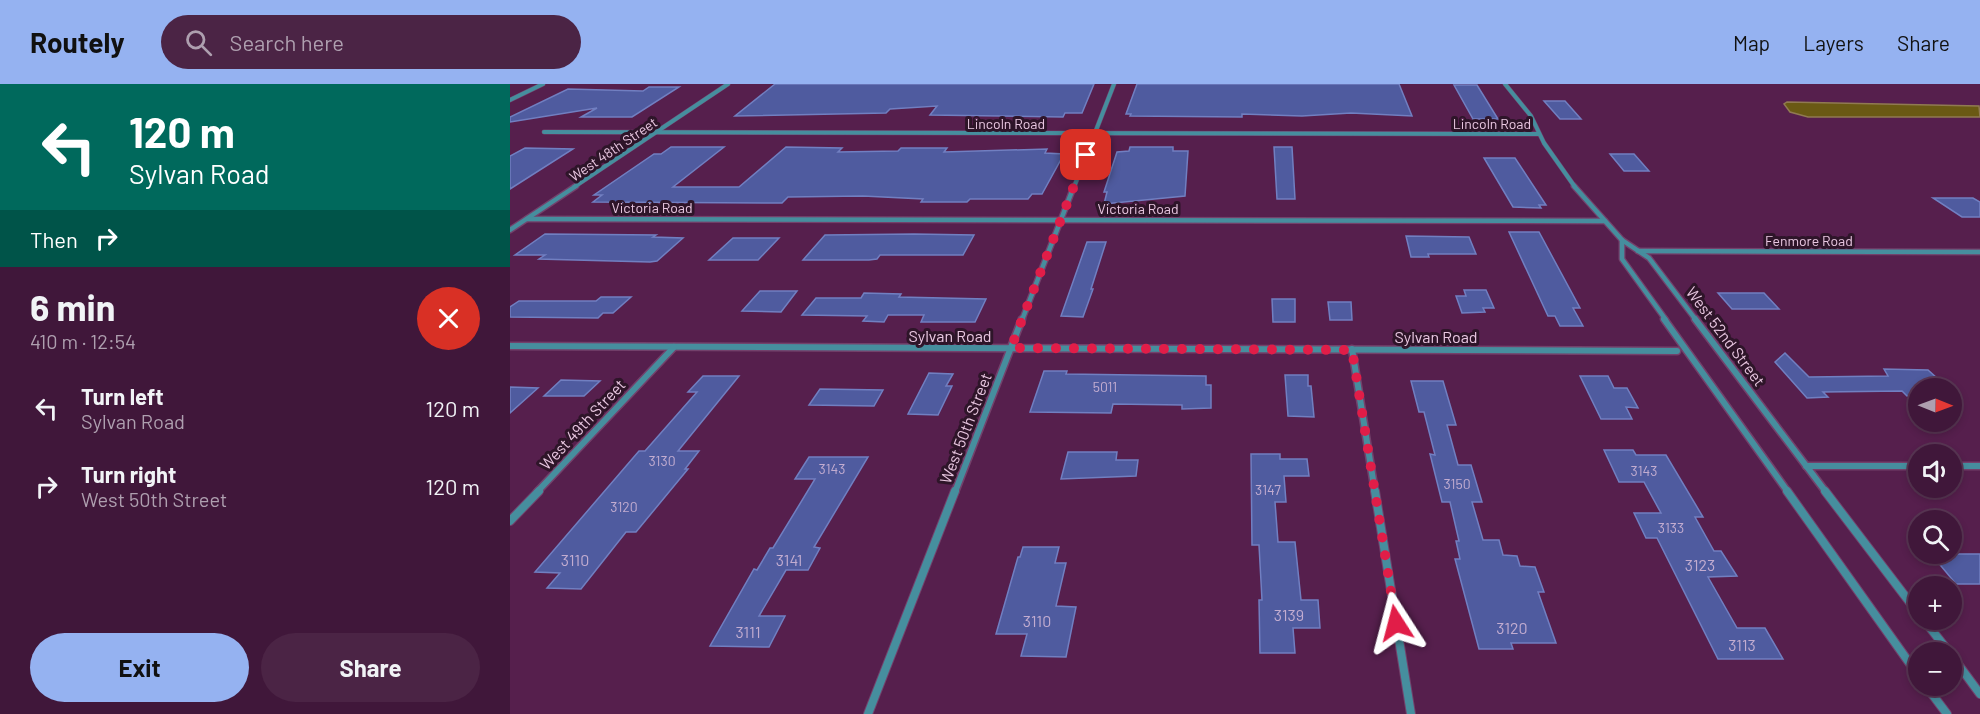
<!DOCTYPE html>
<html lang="en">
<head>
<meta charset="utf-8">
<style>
	:root { --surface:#40173a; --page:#4b2445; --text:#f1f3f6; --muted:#ae9faf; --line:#593654; --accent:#95b2f1 }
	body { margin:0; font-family:Barlow,sans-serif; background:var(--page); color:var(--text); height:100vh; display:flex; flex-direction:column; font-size:22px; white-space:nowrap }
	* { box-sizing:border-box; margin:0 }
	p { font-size:20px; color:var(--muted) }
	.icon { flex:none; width:33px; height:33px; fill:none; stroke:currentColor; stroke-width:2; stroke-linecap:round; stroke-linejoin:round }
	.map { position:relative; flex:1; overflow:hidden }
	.panel { display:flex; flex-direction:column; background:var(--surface); width:510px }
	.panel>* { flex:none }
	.top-card { background:#00695c; color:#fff; overflow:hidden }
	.needle { width:39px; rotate:91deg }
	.buttons { position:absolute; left:1398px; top:294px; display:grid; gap:12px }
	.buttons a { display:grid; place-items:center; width:54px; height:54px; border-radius:50%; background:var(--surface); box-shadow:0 3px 9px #0003,0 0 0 2px var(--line); font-size:30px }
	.pin { position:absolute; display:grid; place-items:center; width:51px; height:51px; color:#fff; margin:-26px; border-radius:12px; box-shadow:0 3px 9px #0006 }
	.me { position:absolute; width:66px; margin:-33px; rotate:351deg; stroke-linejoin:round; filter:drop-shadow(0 0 4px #0008) }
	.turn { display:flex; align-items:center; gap:21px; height:126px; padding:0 30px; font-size:27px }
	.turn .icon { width:78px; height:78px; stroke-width:2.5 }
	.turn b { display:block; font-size:42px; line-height:51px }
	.then { display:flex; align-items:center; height:57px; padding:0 30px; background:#0003; gap:12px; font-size:22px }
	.round { display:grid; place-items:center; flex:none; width:63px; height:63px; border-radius:32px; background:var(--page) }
	.head { display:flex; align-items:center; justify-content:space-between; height:102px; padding:0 30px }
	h1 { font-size:36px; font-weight:700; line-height:45px }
	.cta { display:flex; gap:12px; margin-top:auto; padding:12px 30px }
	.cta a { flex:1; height:69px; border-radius:36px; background:var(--accent); color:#111; font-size:24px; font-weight:700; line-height:69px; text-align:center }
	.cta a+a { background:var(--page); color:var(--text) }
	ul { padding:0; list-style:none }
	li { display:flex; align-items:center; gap:18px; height:78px; padding:0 30px }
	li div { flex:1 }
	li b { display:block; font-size:22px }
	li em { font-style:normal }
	header { display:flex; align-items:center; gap:36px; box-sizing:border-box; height:84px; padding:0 30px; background:var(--accent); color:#111 }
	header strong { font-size:28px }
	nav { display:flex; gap:33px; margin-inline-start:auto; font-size:21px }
	.search { width:420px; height:54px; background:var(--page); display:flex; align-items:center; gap:15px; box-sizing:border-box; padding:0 21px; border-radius:33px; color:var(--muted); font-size:22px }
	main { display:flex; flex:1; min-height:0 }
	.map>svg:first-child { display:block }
	.water { fill:#6a5914; stroke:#907a52; stroke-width:1.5 }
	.building { fill:#4f5b9f; stroke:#717fc1; stroke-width:1.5 }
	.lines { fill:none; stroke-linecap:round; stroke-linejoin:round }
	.street-far3-casing { stroke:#73416b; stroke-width:5 }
	.street-far2-casing { stroke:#73416b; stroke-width:7 }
	.street-far1-casing { stroke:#73416b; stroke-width:9 }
	.street-casing { stroke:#73416b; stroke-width:10 }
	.street-far3 { stroke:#468e9e; stroke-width:4 }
	.street-far2 { stroke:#468e9e; stroke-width:4.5 }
	.street-far1 { stroke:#468e9e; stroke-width:6 }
	.street { stroke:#468e9e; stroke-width:8 }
	.route { stroke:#e11d48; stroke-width:10; stroke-dasharray:0 18 }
	.labels { text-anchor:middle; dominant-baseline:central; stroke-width:6; stroke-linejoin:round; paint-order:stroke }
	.far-street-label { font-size:14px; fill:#e9c7e1; stroke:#2e1529 }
	.number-label { font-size:14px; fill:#c2acd0 }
	.street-label { font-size:16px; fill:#e9c7e1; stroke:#2e1529 }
	.near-number-label { font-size:16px; fill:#c2acd0 }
</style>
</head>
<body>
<header>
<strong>Routely</strong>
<div class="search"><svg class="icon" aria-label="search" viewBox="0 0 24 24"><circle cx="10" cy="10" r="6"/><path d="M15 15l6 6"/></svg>Search here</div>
<nav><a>Map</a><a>Layers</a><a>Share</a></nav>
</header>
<main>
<section class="panel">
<div class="top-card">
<div class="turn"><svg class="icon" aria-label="left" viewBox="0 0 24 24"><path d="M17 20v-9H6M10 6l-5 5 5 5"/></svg><div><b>120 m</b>Sylvan Road</div></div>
<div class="then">Then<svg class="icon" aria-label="right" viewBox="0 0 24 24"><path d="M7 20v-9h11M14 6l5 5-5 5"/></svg></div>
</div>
<div class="head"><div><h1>6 min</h1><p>410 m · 12:54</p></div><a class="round" style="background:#d93025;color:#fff"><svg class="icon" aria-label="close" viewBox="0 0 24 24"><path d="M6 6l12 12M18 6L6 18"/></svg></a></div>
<ul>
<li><svg class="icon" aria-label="left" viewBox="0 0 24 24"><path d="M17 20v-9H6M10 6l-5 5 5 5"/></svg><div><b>Turn left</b><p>Sylvan Road</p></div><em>120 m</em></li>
<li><svg class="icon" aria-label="right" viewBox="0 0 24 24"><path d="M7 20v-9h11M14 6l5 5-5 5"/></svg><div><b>Turn right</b><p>West 50th Street</p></div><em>120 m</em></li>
</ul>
<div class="cta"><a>Exit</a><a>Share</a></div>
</section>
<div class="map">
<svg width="1470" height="630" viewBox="0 0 1470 630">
	<rect width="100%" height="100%" fill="#561f4d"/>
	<!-- water -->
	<polygon class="water" points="1277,18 1469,22 1470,33 1298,33 1280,28 1274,20"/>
	<!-- building -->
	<g class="building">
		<polygon points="265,0 584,0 572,29 555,29 553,33 420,31 427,22 380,25 376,29 225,32"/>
		<polygon points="627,0 889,0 902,32 841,29 792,32 732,30 732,33 620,32 621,30 616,30"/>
		<polygon points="944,1 967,1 988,35 963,35"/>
		<polygon points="139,3 169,3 122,33 71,33 87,24 0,38 0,33 58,5 133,7"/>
		<polygon points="1034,17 1055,17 1071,35 1050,35"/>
		<polygon points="161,63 214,63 163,103 229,103 276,63 332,64 328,68 388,67 391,64 437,64 434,68 537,65 535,69 554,70 532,110 522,110 518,115 460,115 457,118 411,118 413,115 353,112 278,113 272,119 83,118 92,111 84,111 144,70 151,70"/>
		<polygon points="620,63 663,63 663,67 678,67 675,112 594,120 597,108 594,108 607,68 619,67"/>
		<polygon points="764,63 782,63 785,115 767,115"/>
		<polygon points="15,64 63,65 0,105 0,72"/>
		<polygon points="1100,70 1124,70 1139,87 1114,87"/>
		<polygon points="974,74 1005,74 1036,121 1029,121 1031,124 1003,123"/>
		<polygon points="1423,114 1463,114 1470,118 1470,133 1452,133"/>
		<polygon points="999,148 1029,148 1070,224 1063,224 1073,242 1050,242 1045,232 1038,232"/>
		<polygon points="35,150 146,151 143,153 173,154 147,177 140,178 29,175 35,171 5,171"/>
		<polygon points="315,151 404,150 464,151 453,171 370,171 367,175 359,176 293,176"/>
		<polygon points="896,152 959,153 966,170 918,170 919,173 901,173"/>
		<polygon points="223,154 269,154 248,176 199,176"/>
		<polygon points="577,158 596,158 581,205 583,205 573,233 551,232"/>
		<polygon points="954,206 976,206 984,224 973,224 975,228 952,229 946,212 956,212"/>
		<polygon points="250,207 287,207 271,228 232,227"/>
		<polygon points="354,209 391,210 389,213 476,215 465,238 411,238 414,231 378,231 374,238 353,237 357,232 292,231 306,214 351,214"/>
		<polygon points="1208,209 1254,209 1269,225 1222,225"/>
		<polygon points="91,213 121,213 103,229 93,229 88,234 0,233 0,223 9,217 86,217"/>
		<polygon points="762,215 785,215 785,238 763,238"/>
		<polygon points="818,218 841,218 842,236 820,236"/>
		<polygon points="1275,269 1299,293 1378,292 1374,285 1418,286 1438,304 1408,304 1408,312 1397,312 1392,307 1313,308 1318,313 1297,314 1265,278"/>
		<polygon points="534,287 557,287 556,290 696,292 696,301 701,301 701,324 672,325 672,321 603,320 601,329 520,328"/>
		<polygon points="419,289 443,290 436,302 442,302 428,331 398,330"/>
		<polygon points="775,291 798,291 798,302 801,302 804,333 778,332"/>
		<polygon points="193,292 229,292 168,367 189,367 175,385 178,385 126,448 116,448 71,505 37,504 50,489 25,488 129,367 135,367 187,308 178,308"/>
		<polygon points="1070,292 1098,292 1104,304 1117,304 1128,324 1116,323 1122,335 1091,335"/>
		<polygon points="51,296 90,297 74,312 34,312"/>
		<polygon points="901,297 933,297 946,341 937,341 948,381 961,381 972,418 962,418 973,456 989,456 993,471 1007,472 1010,482 1025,483 1034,508 1028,508 1046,559 1001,559 1003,565 969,565 945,475 950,475 946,457 949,457 940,418 932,418 920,370 925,371 914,328 909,328"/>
		<polygon points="0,303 28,304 0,329"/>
		<polygon points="310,305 373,306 364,322 299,321"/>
		<polygon points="1094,366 1123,366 1126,371 1156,371 1193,433 1185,433 1204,467 1211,467 1227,492 1198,493 1227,544 1255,544 1273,575 1208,575 1147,454 1136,454 1124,429 1151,429 1134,398 1109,398"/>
		<polygon points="558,368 607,368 606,376 628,376 626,392 551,395"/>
		<polygon points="741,370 770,370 770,375 797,375 799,392 774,392 776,418 765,418 768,458 785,458 791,516 808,516 810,544 783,544 785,569 750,569 749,516 752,516 749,461 742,461"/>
		<polygon points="299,373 358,373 304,463 310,464 298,486 276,486 249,532 275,532 259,563 200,562 244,485 247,486 260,464 263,464 305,395 285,395"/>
		<polygon points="513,463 549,463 545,479 556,479 546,522 566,523 556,573 511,572 517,550 486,550 508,473 510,473"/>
		<polygon points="1421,470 1470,470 1470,500 1446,500"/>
	</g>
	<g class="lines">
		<defs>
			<g id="street-far3">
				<polyline points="995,0 1021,32 1034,59 1065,103"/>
				<polyline points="0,16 33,0"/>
				<polyline points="34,48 1029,50"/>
				<polyline points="64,103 218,0"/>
				<polyline points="564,103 604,0"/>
			</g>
			<g id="street-far2">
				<polyline points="1064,102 1112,156 1139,174 1186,236"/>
				<polyline points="17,135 1095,137"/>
				<polyline points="0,146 66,102"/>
				<polyline points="1112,156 1112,175 1156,236"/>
				<polyline points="1128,167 1470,168"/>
				<polyline points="512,236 564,102"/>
			</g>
			<g id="street-far1">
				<polyline points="1154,235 1278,408"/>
				<polyline points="1185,235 1316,408"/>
				<polyline points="0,262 1167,267"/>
				<polyline points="842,265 865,408"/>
				<polyline points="1296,382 1408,382"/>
				<polyline points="1442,382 1470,382"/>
				<polyline points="27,408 164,263"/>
				<polyline points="445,408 512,235"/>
			</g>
			<g id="street">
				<polyline points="865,407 901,630"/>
				<polyline points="1277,407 1408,591"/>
				<polyline points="1315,407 1408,529"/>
				<polyline points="0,437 29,407"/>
				<polyline points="1414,536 1439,568"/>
				<polyline points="1442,572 1470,610"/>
				<polyline points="1416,602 1437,630"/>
				<polyline points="358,630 445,407"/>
			</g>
		</defs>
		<!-- street-far3 casing -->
		<use href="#street-far3" class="street-far3-casing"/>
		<!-- street-far2 casing -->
		<use href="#street-far2" class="street-far2-casing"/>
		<!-- street-far1 casing -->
		<use href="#street-far1" class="street-far1-casing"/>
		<!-- street casing -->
		<use href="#street" class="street-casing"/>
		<!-- street-far3 -->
		<use href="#street-far3" class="street-far3"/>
		<!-- street-far2 -->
		<use href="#street-far2" class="street-far2"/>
		<!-- street-far1 -->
		<use href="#street-far1" class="street-far1"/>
		<!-- street -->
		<use href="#street" class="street"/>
	</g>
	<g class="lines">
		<!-- route -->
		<polyline class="route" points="576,71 501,264 842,266 886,539"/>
	</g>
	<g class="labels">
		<!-- far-street labels -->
		<g class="far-street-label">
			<text x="496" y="39">Lincoln Road</text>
			<text x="982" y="39">Lincoln Road</text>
			<text transform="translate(103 65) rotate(-34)">West 48th Street</text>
			<text x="142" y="123">Victoria Road</text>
			<text x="628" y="124">Victoria Road</text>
			<text x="1299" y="156">Fenmore Road</text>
		</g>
		<!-- number labels -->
		<g class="number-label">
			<text x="595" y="302">5011</text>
			<text x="152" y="376">3130</text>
			<text x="322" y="384">3143</text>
			<text x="1134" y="386">3143</text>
			<text x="947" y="399">3150</text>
			<text x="758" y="405">3147</text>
			<text x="114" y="422">3120</text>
			<text x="1161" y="443">3133</text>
		</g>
		<!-- street labels -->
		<g class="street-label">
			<text x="440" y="251">Sylvan Road</text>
			<text x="926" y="252">Sylvan Road</text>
			<text transform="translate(1216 252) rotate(53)">West 52nd Street</text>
			<text transform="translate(72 340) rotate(-47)">West 49th Street</text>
			<text transform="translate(455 344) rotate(-69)">West 50th Street</text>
		</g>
		<!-- near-number labels -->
		<g class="near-number-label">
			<text x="65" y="475">3110</text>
			<text x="279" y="475">3141</text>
			<text x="1190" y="480">3123</text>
			<text x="779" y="530">3139</text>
			<text x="527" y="536">3110</text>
			<text x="1002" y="543">3120</text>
			<text x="238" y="547">3111</text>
			<text x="1232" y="560">3113</text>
		</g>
	</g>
</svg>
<div class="buttons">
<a><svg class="needle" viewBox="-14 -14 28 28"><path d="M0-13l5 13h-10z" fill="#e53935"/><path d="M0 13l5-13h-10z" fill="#ae9faf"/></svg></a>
<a><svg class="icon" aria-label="sound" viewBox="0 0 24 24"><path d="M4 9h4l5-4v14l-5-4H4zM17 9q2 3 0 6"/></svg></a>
<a><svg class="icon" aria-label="search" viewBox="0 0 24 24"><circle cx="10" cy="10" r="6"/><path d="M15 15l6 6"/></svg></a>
<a>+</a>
<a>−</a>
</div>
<div class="pin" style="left:576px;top:71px;background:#d93025"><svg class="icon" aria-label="arrive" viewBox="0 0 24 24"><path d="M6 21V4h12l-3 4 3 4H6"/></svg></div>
<svg class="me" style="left:886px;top:539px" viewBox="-20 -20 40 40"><path d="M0-17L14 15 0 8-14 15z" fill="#e11d48" stroke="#fff" stroke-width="4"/></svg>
</div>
</main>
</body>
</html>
